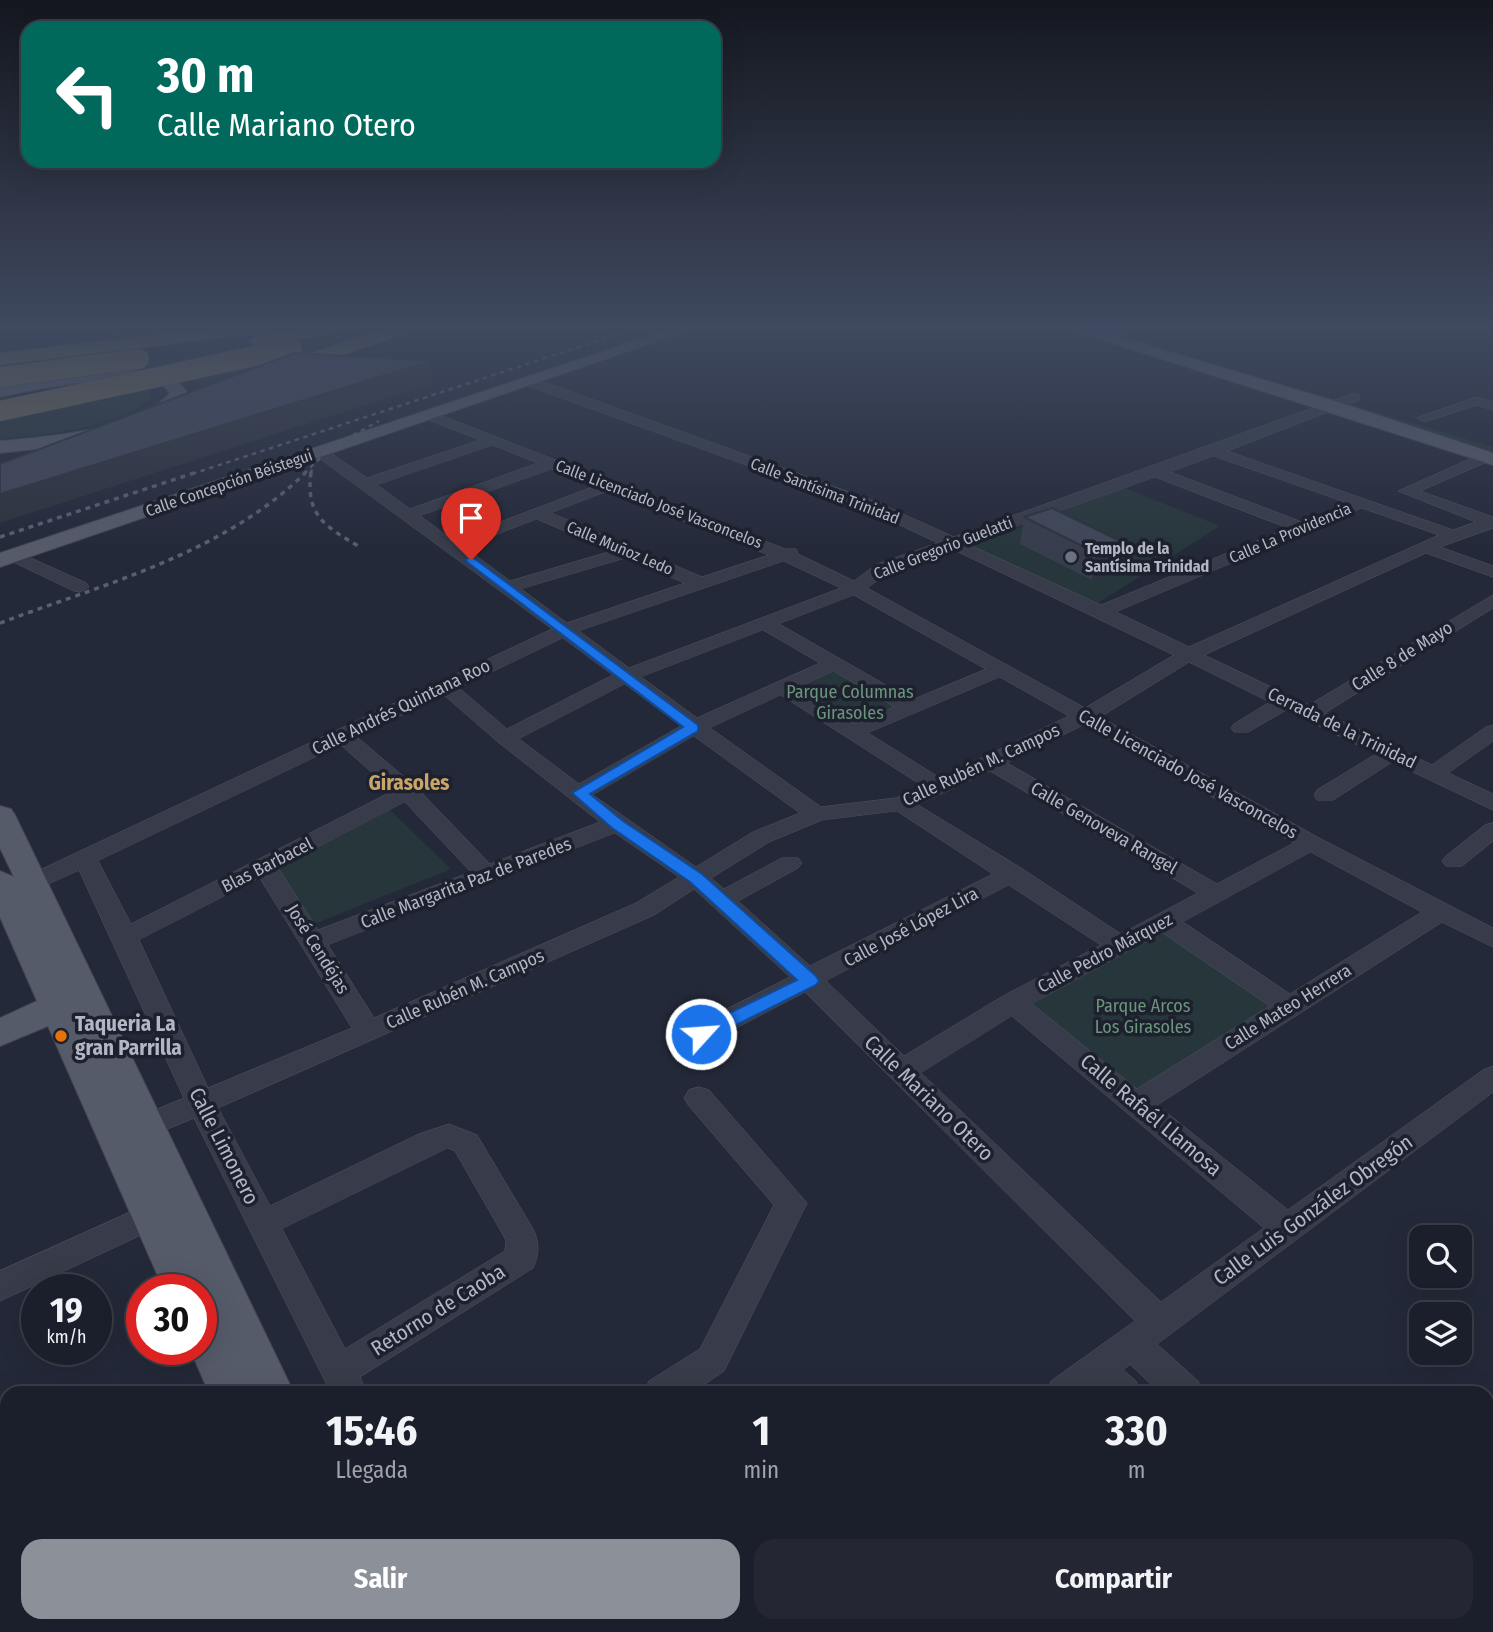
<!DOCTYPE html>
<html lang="es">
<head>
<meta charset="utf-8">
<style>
	:root { --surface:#1b1f2b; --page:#242733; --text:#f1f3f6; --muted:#a0a2a9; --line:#393d47; --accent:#8c9099 }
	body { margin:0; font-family:"Fira Sans Condensed",sans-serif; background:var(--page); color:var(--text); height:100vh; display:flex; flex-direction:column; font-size:26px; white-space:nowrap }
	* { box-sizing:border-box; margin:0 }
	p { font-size:23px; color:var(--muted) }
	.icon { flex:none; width:38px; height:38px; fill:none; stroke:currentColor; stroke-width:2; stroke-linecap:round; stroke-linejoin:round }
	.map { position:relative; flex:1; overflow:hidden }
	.panel { position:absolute; left:0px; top:1386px; width:1494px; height:247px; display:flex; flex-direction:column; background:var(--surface); border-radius:21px 21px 0 0; box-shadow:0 7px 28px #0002,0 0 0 2px var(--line) }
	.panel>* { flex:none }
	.hud { position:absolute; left:21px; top:21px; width:700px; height:147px; border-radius:21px; box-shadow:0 7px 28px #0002,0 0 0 2px var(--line); background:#00695c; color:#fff; overflow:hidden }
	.tools { position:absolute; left:1409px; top:1225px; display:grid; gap:14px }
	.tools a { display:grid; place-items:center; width:63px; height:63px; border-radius:14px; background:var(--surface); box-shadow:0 7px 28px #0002,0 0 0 2px var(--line); font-size:35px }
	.speed { position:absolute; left:21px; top:1274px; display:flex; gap:14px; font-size:35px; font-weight:700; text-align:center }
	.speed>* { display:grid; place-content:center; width:91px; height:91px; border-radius:50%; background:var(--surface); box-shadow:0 7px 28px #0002,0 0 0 2px var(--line); line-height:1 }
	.speed small { font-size:18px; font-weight:400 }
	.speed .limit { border:10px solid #d22; background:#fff; color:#111 }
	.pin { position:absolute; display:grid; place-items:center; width:60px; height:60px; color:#fff; margin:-72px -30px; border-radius:50% 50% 50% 0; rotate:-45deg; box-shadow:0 0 7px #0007 }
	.pin .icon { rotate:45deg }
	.me { position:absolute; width:77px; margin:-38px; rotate:64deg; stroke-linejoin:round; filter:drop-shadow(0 0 5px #0008) }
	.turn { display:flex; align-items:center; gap:24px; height:147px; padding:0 21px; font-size:32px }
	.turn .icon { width:91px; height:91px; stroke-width:2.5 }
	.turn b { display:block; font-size:49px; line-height:60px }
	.eta { display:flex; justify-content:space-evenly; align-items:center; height:119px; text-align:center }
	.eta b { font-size:42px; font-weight:700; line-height:49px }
	.button { display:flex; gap:14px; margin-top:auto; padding:14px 21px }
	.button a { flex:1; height:80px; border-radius:21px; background:var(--accent); color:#fff; font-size:28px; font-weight:700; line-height:80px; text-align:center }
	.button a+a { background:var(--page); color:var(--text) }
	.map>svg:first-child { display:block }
	.green { fill:#27363b }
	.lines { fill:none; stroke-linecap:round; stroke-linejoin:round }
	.minor-casing { stroke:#505461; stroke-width:1 }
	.major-casing { stroke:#414552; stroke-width:2 }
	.highway-casing { stroke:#404451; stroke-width:2 }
	.minor { fill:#383c4a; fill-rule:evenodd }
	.major { fill:#565b6a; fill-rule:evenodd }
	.highway { fill:#6f6955; fill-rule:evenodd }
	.rail-far1 { stroke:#5a5f70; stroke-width:2.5; stroke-dasharray:4.5 4.5; stroke-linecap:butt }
	.rail { stroke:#5a5f70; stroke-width:3.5; stroke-dasharray:5 5; stroke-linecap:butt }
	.highway-bridge-casing { stroke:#404451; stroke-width:21; stroke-linecap:butt }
	.highway-bridge { stroke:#6f6955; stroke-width:20 }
	.wall { fill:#383d4d }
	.shaded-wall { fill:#2e323e }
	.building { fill:#414759; stroke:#2e323e; stroke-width:2 }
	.route { fill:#1a73e8; stroke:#114b97; stroke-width:2 }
	.worship-dot { fill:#6b7280; stroke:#1d212e; stroke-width:2.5 }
	.food-dot { fill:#e8710a; stroke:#1d212e; stroke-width:2.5 }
	.labels { text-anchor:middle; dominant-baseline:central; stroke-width:7; stroke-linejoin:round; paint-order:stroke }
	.far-street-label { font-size:16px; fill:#b3b7c5; stroke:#1d212e }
	.far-poi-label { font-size:16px; font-weight:bold; fill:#b3b7c5; stroke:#1d212e; text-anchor:start }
	.street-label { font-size:18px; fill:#b3b7c5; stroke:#1d212e }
	.park-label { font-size:18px; fill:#6c947c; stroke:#1d212e }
	.quarter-label { font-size:21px; font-weight:bold; fill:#cba568; stroke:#1d212e }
	.near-poi-label { font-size:21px; font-weight:bold; fill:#b3b7c5; stroke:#1d212e; text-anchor:start }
	.near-street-label { font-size:21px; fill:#b3b7c5; stroke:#1d212e }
</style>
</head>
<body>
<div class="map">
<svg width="1493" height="1632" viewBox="0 0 1493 1632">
	<rect width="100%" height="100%" fill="#242939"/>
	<!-- green -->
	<g class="green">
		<path d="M361,325H382L253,354L263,357L402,325L203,389C187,360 148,377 124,365L247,347Z"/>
		<path d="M88,384L148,389L151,398C122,427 40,436 0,439V399Z"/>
		<polygon points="1353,405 1493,447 1493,455 1346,406"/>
		<polygon points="1122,487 1220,526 1098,603 970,547"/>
		<polygon points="830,667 904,709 852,728 786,686"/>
		<polygon points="390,810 451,869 314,924 276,869"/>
		<polygon points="1169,930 1282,1006 1135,1097 1027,1007"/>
	</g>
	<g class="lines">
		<defs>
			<g id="minor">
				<polygon points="99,325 113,325 141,344 131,347"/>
				<polygon points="1124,326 1130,330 1128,333 1104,341 1098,337"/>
				<path d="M523,378H533L874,501L954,537L1354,393L1359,394V400L1227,451L1453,530L1476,522L1398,491L1481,454L1493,457L1491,460L1420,491L1493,517V528L1440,547L1493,566V577L1426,553L1204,655L1309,705L1493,595V608L1325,713L1432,765L1486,727L1493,725V741L1448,773L1493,794V810L1392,762L1333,800H1317L1314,795L1317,790L1376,754L1286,710L1248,732H1234L1231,728L1234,724L1270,702L1189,662L1100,717L1319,838L1493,928V947L1442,922L1157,1105L1288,1210L1483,1070L1493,1066V1092L1157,1344L1198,1381L1203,1393H1160L1130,1364L1123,1370L1136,1381L1141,1393H1098L1096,1390L1092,1393H1046L1051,1381L1135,1321L805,992L711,1041L701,1044L691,1041L687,1034L691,1027L790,977L694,889L654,915L218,1108L270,1206L419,1134L449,1124L477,1135L533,1229C540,1243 539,1255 533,1268L360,1377L367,1393H331L194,1118L134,1143L123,1139L119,1131L123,1123L184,1098L79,870L17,898L8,895L5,890L8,885L552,629L315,455V449H325L367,478L480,440L424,418V412L429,411L785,549H796L798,554L854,581L877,564L938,543L862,507L523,384ZM493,445L538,463L410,509L377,485ZM1214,456L1348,503L1302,522L1170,472ZM552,469L595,486L453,540L420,516ZM1155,477L1288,528L1101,605L967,544ZM608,491L769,555L702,577L551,513ZM1362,508L1439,535L1189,647L1116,612ZM537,519L612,551L510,581L464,547ZM952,549L1174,655L1085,708L867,588L889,572ZM626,558L685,583L567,623L521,589ZM784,561L841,588L629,668L579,631ZM854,595L986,669L912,700L779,624ZM763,630L820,663L697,718L641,677ZM563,638L613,675L507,729L459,688ZM834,671L895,707L854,724L797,688ZM1000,677L1069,716L940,778L868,733ZM625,684L681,726L579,784L519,739ZM444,695L498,742L600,822L490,864L416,787L357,737ZM781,695L923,786L896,798L821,807L710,728ZM1084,725L1294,843L1217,884L1007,763ZM694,736L800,813L753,832L696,867L593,795ZM341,745L393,791L131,924L98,861ZM990,771L1198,893L1121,934L1021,868L918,805ZM405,802L471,872L318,930L278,868ZM897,811L993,874L810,966L738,901L798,868L802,863L798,858H782L724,889L711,878L769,842L822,820ZM615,833L679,877L636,903L374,1018L328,945ZM1311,852L1422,912L1290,994L1183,922ZM260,878L352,1028L208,1088L139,940ZM1009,885L1101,945L1003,996L904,1056L826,981ZM1163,933L1270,1006L1137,1089L1032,1004ZM1012,1016L1264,1228L1161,1302L921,1073ZM448,1148L455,1151L506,1240L505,1251L345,1349L282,1229Z"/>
				<polygon points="1477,397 1493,402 1493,410 1477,405 1424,422 1417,418"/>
				<polygon points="13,550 86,583 89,587 80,592 74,591 7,559 5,555 7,551"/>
				<polygon points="1493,823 1493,841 1462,866 1446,866 1442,861 1446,856 1485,825"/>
				<polygon points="699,1087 709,1090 807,1203 724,1371 692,1393 644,1393 649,1381 700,1349 774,1205 689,1106 684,1098 689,1090"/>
				<polygon points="162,1198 173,1202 178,1211 173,1220 0,1301 0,1271"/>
				<polygon points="7,1578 7,1619 0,1622 0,1581"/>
				<polygon points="437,1626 478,1626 481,1632 439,1632"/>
				<polygon points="731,1626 777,1626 775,1632 728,1632"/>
				<polygon points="1229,1626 1274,1626 1272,1632 1226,1632"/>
				<polygon points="1342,1626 1386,1626 1389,1632 1344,1632"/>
				<polygon points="1412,1626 1457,1626 1460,1632 1414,1632"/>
			</g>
			<g id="major">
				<polygon points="682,325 704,325 0,567 0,553"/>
				<polygon points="1056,325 1079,325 1338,402 1493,453 1493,465"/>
				<path d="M124,370L172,375L188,393C155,439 53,447 0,453V441C47,437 138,430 170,393L161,383C106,375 53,386 0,397V387L83,372Z"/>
				<polygon points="0,806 11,809 15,815 294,1393 209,1393 190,1349 201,1349 201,1304 209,1307 204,1298 201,1303 201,1290 164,1290 48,1026 0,1046 0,1018 37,1001 0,917 0,871 14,877 0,848"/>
				<polygon points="311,1626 410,1626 413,1632 314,1632"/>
			</g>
			<g id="highway">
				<polygon points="239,325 291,325 282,330 0,365 0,353"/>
				<polygon points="319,325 357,325 348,330 258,347 249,341 258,335"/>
				<polygon points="395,325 421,325 418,329 288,374 281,376 271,370 274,366"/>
			</g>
		</defs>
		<!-- minor casing -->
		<use href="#minor" class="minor-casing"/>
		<!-- major casing -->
		<use href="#major" class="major-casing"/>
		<!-- highway casing -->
		<use href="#highway" class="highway-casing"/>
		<!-- minor -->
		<use href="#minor" class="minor"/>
		<!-- major -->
		<use href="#major" class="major"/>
		<!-- highway -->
		<use href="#highway" class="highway"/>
		<!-- rail-far1 -->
		<g class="rail-far1">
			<polyline points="192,474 646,325"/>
			<polyline points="304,474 330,448 379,421"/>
			<polyline points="311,474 312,468"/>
		</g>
		<!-- rail -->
		<g class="rail">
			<path d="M311,472C305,516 326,527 360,547"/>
			<polyline points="0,537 197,472"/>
			<path d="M0,623C104,584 225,553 306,472"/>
		</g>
		<defs>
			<g id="highway-bridge">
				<polyline points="0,377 139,359"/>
				<polyline points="0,411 292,348"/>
			</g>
		</defs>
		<!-- highway-bridge casing -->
		<use href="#highway-bridge" class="highway-bridge-casing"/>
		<!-- highway-bridge -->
		<use href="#highway-bridge" class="highway-bridge"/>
	</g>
	<!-- wall -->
	<polygon class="wall" points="1024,517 1126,544 1121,571 1092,580 1020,544"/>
	<!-- shaded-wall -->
	<g class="shaded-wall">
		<polygon points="430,361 433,383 0,523 0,494"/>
		<polygon points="1126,544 1121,571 1092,580 1096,553"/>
	</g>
	<!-- building -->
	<g class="building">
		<polygon points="294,353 430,361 0,494 0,464"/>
		<polygon points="1052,508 1126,544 1096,553 1024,517"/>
	</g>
	<!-- sky -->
	<linearGradient id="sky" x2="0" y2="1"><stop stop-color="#14171f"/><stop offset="0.59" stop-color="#3f495f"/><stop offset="1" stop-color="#3f495f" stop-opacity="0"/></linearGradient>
	<rect width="1493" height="553" fill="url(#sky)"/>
	<!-- route -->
	<polygon class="route" points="471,556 698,725 698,731 590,794 623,821 702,874 816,976 819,981 816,985 708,1039 695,1039 692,1034 695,1030 797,980 690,882 612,828 572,793 683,727 467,562 465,560"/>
	<!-- markers -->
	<circle class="worship-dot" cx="1071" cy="557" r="7"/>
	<circle class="food-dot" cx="61" cy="1036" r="7"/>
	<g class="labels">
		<!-- far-street labels -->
		<g class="far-street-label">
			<text transform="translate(229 483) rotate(-19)">Calle Concepción Béistegui</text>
			<text transform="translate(825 491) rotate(21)">Calle Santísima Trinidad</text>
			<text transform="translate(659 504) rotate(21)">Calle Licenciado José Vasconcelos</text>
			<text transform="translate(1290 533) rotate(-23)">Calle La Providencia</text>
			<text transform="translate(620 548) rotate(23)">Calle Muñoz Ledo</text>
			<text transform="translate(943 548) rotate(-21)">Calle Gregorio Guelatti</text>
		</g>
		<!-- far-poi labels -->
		<g class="far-poi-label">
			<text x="1085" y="548">Templo de la<tspan x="1085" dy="18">Santísima Trinidad</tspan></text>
		</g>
		<!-- street labels -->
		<g class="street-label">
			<text transform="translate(1402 656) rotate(-32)">Calle 8 de Mayo</text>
			<text transform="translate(401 707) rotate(-26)">Calle Andrés Quintana Roo</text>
			<text transform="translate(1342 728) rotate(26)">Cerrada de la Trinidad</text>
			<text transform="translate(981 765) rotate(-25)">Calle Rubén M. Campos</text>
			<text transform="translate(1188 774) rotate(29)">Calle Licenciado José Vasconcelos</text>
			<text transform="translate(1104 828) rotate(30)">Calle Genoveva Rangel</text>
			<text transform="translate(267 865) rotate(-27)">Blas Barbacel</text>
			<text transform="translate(466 883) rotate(-21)">Calle Margarita Paz de Paredes</text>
			<text transform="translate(911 927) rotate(-28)">Calle José López Lira</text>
			<text transform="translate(318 949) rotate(58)">José Cendéjas</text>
			<text transform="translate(1105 953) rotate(-28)">Calle Pedro Márquez</text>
			<text transform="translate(465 989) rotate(-24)">Calle Rubén M. Campos</text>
			<text transform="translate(1288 1007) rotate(-32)">Calle Mateo Herrera</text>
		</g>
		<!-- park labels -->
		<g class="park-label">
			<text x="850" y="692">Parque Columnas<tspan x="850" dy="21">Girasoles</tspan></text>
			<text x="1143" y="1006">Parque Arcos<tspan x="1143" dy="21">Los Girasoles</tspan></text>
		</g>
		<!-- quarter labels -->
		<g class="quarter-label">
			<text x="409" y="783">Girasoles</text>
		</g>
		<!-- near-poi labels -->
		<g class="near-poi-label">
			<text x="75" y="1024">Taqueria La<tspan x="75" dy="24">gran Parrilla</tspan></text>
		</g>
		<!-- near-street labels -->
		<g class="near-street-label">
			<text transform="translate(929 1098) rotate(44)">Calle Mariano Otero</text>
			<text transform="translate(1151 1115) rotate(40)">Calle Rafaél Llamosa</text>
			<text transform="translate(224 1146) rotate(63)">Calle Limonero</text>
			<text transform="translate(1313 1210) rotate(-36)">Calle Luis González Obregón</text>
			<text transform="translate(438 1310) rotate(-32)">Retorno de Caoba</text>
		</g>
	</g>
</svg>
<div class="tools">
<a><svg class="icon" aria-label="search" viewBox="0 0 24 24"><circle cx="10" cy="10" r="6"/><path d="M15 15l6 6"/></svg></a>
<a><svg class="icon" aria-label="layers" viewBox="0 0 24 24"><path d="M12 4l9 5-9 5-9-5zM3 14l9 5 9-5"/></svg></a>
</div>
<div class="speed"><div>19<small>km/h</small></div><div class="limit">30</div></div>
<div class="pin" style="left:471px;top:560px;background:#d93025"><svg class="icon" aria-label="arrive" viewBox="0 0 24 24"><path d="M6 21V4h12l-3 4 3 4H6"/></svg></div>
<svg class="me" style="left:701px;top:1034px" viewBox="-20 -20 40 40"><circle r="17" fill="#1a73e8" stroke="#fff" stroke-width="3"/><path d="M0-11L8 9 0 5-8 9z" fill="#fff"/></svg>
<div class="hud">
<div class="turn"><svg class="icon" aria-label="left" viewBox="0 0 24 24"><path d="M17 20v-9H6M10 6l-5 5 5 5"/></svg><div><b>30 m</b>Calle Mariano Otero</div></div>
</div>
<section class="panel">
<div class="eta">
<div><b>15:46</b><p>Llegada</p></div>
<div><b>1</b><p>min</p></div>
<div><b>330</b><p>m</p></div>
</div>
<div class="button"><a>Salir</a><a>Compartir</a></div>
</section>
</div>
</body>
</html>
